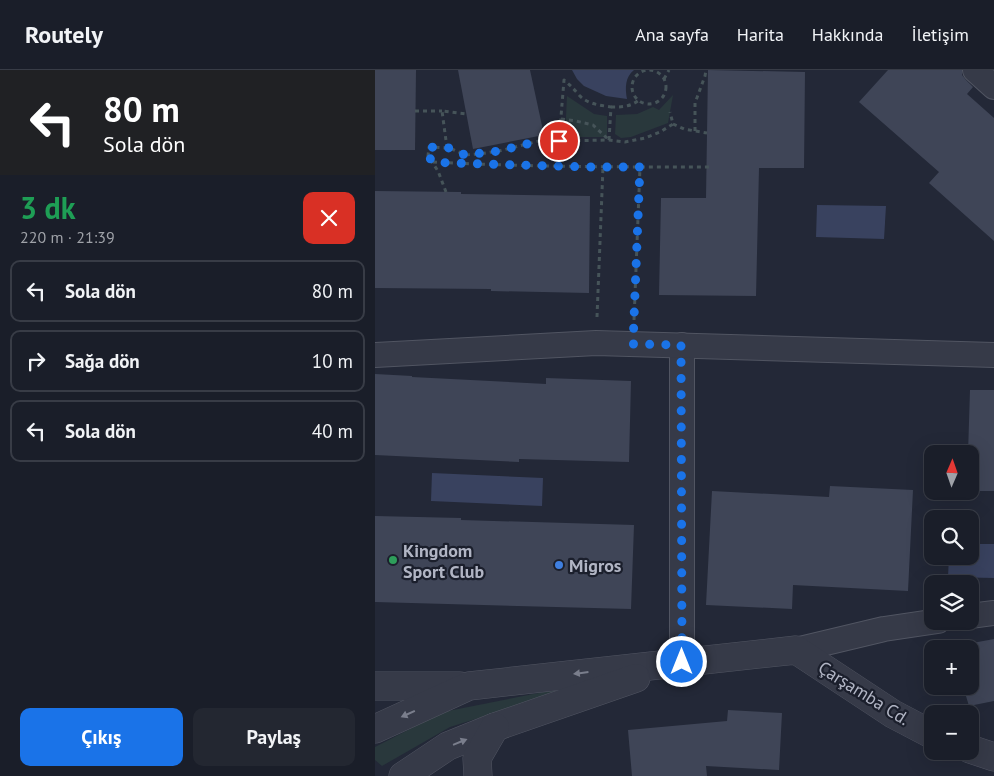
<!DOCTYPE html>
<html lang="tr">
<head>
<meta charset="utf-8">
<style>
	:root { --surface:#1a1e29; --page:#232731; --text:#f1f3f6; --muted:#9fa2a8; --line:#383c46; --accent:#1a73e8 }
	body { margin:0; font-family:"PT Sans",sans-serif; background:var(--page); color:var(--text); height:100vh; display:flex; flex-direction:column; font-size:19px; white-space:nowrap }
	* { box-sizing:border-box; margin:0 }
	p { font-size:16px; color:var(--muted) }
	.icon { flex:none; width:28px; height:28px; fill:none; stroke:currentColor; stroke-width:2; stroke-linecap:round; stroke-linejoin:round }
	.map { position:relative; flex:1; overflow:hidden }
	.drawer { display:flex; flex-direction:column; background:var(--surface); width:375px }
	.drawer>* { flex:none }
	.top-card { background:#202124; color:#fff; overflow:hidden }
	.needle { width:32px; rotate:2deg }
	.buttons { position:absolute; left:549px; top:375px; display:grid; gap:10px }
	.buttons a { display:grid; place-items:center; width:55px; height:55px; border-radius:10px; background:var(--surface); box-shadow:0 5px 20px #0002,0 0 0 1px var(--line); font-size:25px }
	.pin { position:absolute; display:grid; place-items:center; width:42px; height:42px; color:#fff; margin:-21px; border:2px solid #fff; border-radius:50%; box-shadow:0 1px 5px #0007 }
	.me { position:absolute; width:55px; margin:-28px; rotate:0deg; stroke-linejoin:round; filter:drop-shadow(0 0 4px #0008) }
	.turn { display:flex; align-items:center; gap:18px; height:105px; padding:0 20px; font-size:22px }
	.turn .icon { width:65px; height:65px; stroke-width:2.5 }
	.turn b { display:block; font-size:35px; line-height:42px }
	.round { display:grid; place-items:center; flex:none; width:52px; height:52px; border-radius:10px; background:var(--page) }
	.summary { display:flex; align-items:center; justify-content:space-between; height:85px; padding:0 20px }
	h1 { font-size:30px; font-weight:600; line-height:38px; color:#1e9e55 }
	.button { display:flex; gap:10px; margin-top:auto; padding:10px 20px }
	.button a { flex:1; height:58px; border-radius:10px; background:var(--accent); color:#fff; font-size:20px; font-weight:600; line-height:58px; text-align:center }
	.button a+a { background:var(--page); color:var(--text) }
	ul { padding:0; list-style:none }
	li { display:flex; align-items:center; gap:15px; height:62px; margin:0 10px 8px; padding:0 10px; border:2px solid var(--line); border-radius:10px }
	li div { flex:1 }
	li b { display:block; font-size:19px }
	li em { font-style:normal }
	header { display:flex; align-items:center; gap:30px; box-sizing:border-box; height:70px; padding:0 25px; background:var(--surface); border-bottom:1px solid var(--line) }
	header strong { font-size:24px }
	nav { display:flex; gap:28px; margin-inline-start:auto; font-size:18px }
	main { display:flex; flex:1; min-height:0 }
	.map>svg:first-child { display:block }
	.green { fill:#29383c }
	.water { fill:#39425f }
	.building { fill:#3f4557 }
	.lines { fill:none; stroke-linecap:round; stroke-linejoin:round }
	.minor-casing { stroke:#515562; stroke-width:26 }
	.tertiary-casing { stroke:#515562; stroke-width:29 }
	.path { stroke:#465459; stroke-width:3; stroke-dasharray:4 4; stroke-linecap:butt }
	.minor { stroke:#363a48; stroke-width:24 }
	.tertiary { stroke:#363a48; stroke-width:28 }
	.oneway { fill:#7a7e8c }
	.route { stroke:#1a73e8; stroke-width:9; stroke-dasharray:0 16.2 }
	.leisure-dot { fill:#2e9e5b; stroke:#1b1f2c; stroke-width:2 }
	.shop-dot { fill:#3f7fe0; stroke:#1b1f2c; stroke-width:2 }
	.labels { text-anchor:middle; dominant-baseline:central; stroke-width:4.5; stroke-linejoin:round; paint-order:stroke }
	.poi-label { font-size:18px; font-weight:bold; fill:#b1b5c4; stroke:#1b1f2c; text-anchor:start }
	.street-label { font-size:18px; fill:#b1b5c4; stroke:#1b1f2c }
</style>
</head>
<body>
<header>
<strong>Routely</strong>
<nav><a>Ana sayfa</a><a>Harita</a><a>Hakkında</a><a>İletişim</a></nav>
</header>
<main>
<section class="drawer">
<div class="top-card">
<div class="turn"><svg class="icon" aria-label="left" viewBox="0 0 24 24"><path d="M17 20v-9H6M10 6l-5 5 5 5"/></svg><div><b>80 m</b>Sola dön</div></div>
</div>
<div class="summary"><div><h1>3 dk</h1><p>220 m · 21:39</p></div><a class="round" style="background:#d93025;color:#fff"><svg class="icon" aria-label="close" viewBox="0 0 24 24"><path d="M6 6l12 12M18 6L6 18"/></svg></a></div>
<ul>
<li><svg class="icon" aria-label="left" viewBox="0 0 24 24"><path d="M17 20v-9H6M10 6l-5 5 5 5"/></svg><div><b>Sola dön</b></div><em>80 m</em></li>
<li><svg class="icon" aria-label="right" viewBox="0 0 24 24"><path d="M7 20v-9h11M14 6l5 5-5 5"/></svg><div><b>Sağa dön</b></div><em>10 m</em></li>
<li><svg class="icon" aria-label="left" viewBox="0 0 24 24"><path d="M17 20v-9H6M10 6l-5 5 5 5"/></svg><div><b>Sola dön</b></div><em>40 m</em></li>
</ul>
<div class="button"><a>Çıkış</a><a>Paylaş</a></div>
</section>
<div class="map">
<svg width="619" height="706" viewBox="0 0 619 706">
	<rect width="100%" height="100%" fill="#232837"/>
	<!-- green -->
	<g class="green">
		<polygon points="298,25 293,53 256,67 246,68 240,64 241,45 262,44 278,37 284,40"/>
		<polygon points="192,26 219,44 232,46 232,67 190,67"/>
		<polygon points="219,612 75,657 7,696 0,690 0,677 68,642"/>
	</g>
	<!-- water -->
	<g class="water">
		<path d="M197,0H259C250,7 250,18 252,29L231,26L209,16L202,9Z"/>
		<polygon points="442,135 511,136 509,169 441,167"/>
		<polygon points="57,403 168,408 167,436 56,431"/>
		<polygon points="595,474 619,474 619,508 573,507 574,486 595,486"/>
	</g>
	<!-- building -->
	<g class="building">
		<polygon points="0,0 41,0 40,80 0,80"/>
		<polygon points="83,0 155,0 169,65 98,79"/>
		<polygon points="333,0 430,2 429,98 384,98 381,226 284,225 286,128 331,128"/>
		<polygon points="513,0 587,0 587,5 591,10 598,17 592,24 619,48 619,171 554,113 564,102 484,32"/>
		<polygon points="0,121 86,122 86,124 215,126 214,223 116,221 116,219 0,218"/>
		<polygon points="0,304 37,306 37,307 171,314 171,308 256,311 254,392 144,389 144,392 0,385"/>
		<polygon points="595,320 619,320 619,421 595,421 595,384 593,384"/>
		<polygon points="455,416 538,420 533,521 418,515 417,539 331,535 337,421 454,427"/>
		<polygon points="0,446 86,448 86,450 259,455 256,539 0,532"/>
		<polygon points="619,569 619,631 594,636 588,616 595,616 595,579 576,579 576,577"/>
		<polygon points="353,640 407,643 404,700 331,696 332,706 257,706 253,660 352,651"/>
	</g>
	<g class="lines">
		<defs>
			<g id="minor">
				<polyline points="600,0 619,17"/>
				<polyline points="307,275 307,592"/>
				<polyline points="0,285 221,273 619,285"/>
				<polyline points="595,546 619,543"/>
				<polyline points="421,580 509,559 563,551"/>
			</g>
			<g id="tertiary">
				<polyline points="0,616 85,616"/>
				<polyline points="0,659 94,616 421,580 518,644 558,665"/>
				<polyline points="595,679 619,687"/>
				<polyline points="28,706 73,676 120,657 261,608"/>
				<polyline points="103,706 102,688 120,657"/>
			</g>
		</defs>
		<!-- minor casing -->
		<use href="#minor" class="minor-casing"/>
		<!-- tertiary casing -->
		<use href="#tertiary" class="tertiary-casing"/>
		<!-- path -->
		<g class="path">
			<circle cx="274" cy="17" r="17"/>
			<polyline points="289,9 294,0"/>
			<path d="M236,37C247,37 255,37 264,30"/>
			<polyline points="40,41 67,41"/>
			<polyline points="186,49 201,51 218,55 234,70"/>
			<polyline points="298,54 309,59 332,63"/>
			<polyline points="320,61 320,33 330,6 331,0"/>
			<path d="M234,70L236,37C224,35 212,34 204,25C199,19 195,15 189,10L184,71L234,70L250,72L270,68L285,62L298,54L295,42"/>
			<polyline points="72,78 67,41 91,44"/>
			<path d="M58,92C150,97 243,97 336,97"/>
			<polyline points="71,122 63,101 53,86 54,77 75,78 90,85 103,84 124,81 164,71 184,71"/>
			<polyline points="222,247 228,97"/>
			<polyline points="259,250 265,97"/>
		</g>
		<!-- minor -->
		<use href="#minor" class="minor"/>
		<!-- tertiary -->
		<use href="#tertiary" class="tertiary"/>
	</g>
	<!-- one-way arrows -->
	<defs><path id="oneway-solid" d="M-6-.8H1V-3.2L6.5 0L1 3.2V.8H-6Z" transform="scale(1.25)"/></defs>
	<g class="oneway">
		<use href="#oneway-solid" transform="translate(206 603) rotate(173)"/>
		<use href="#oneway-solid" transform="translate(33 644) rotate(156)"/>
		<use href="#oneway-solid" transform="translate(85 672) rotate(-22)"/>
	</g>
	<g class="lines">
		<!-- route -->
		<polyline class="route" points="184,71 164,71 124,81 90,85 75,78 54,77 53,86 58,92 76,93 214,97 265,97 258,274 306,275 307,592"/>
	</g>
	<!-- markers -->
	<circle class="leisure-dot" cx="18" cy="490" r="5"/>
	<circle class="shop-dot" cx="184" cy="495" r="5"/>
	<g class="labels">
		<!-- poi labels -->
		<g class="poi-label">
			<text x="28" y="480">Kingdom<tspan x="28" dy="21">Sport Club</tspan></text>
			<text x="194" y="495">Migros</text>
		</g>
		<!-- street labels -->
		<g class="street-label">
			<text transform="translate(489 623) rotate(32)">Çarşamba Cd.</text>
		</g>
	</g>
</svg>
<div class="buttons">
<a><svg class="needle" viewBox="-14 -14 28 28"><path d="M0-13l5 13h-10z" fill="#e53935"/><path d="M0 13l5-13h-10z" fill="#9fa2a8"/></svg></a>
<a><svg class="icon" aria-label="search" viewBox="0 0 24 24"><circle cx="10" cy="10" r="6"/><path d="M15 15l6 6"/></svg></a>
<a><svg class="icon" aria-label="layers" viewBox="0 0 24 24"><path d="M12 4l9 5-9 5-9-5zM3 14l9 5 9-5"/></svg></a>
<a>+</a>
<a>−</a>
</div>
<div class="pin" style="left:184px;top:71px;background:#d93025"><svg class="icon" aria-label="arrive" viewBox="0 0 24 24"><path d="M6 21V4h12l-3 4 3 4H6"/></svg></div>
<svg class="me" style="left:307px;top:592px" viewBox="-20 -20 40 40"><circle r="17" fill="#1a73e8" stroke="#fff" stroke-width="3"/><path d="M0-11L8 9 0 5-8 9z" fill="#fff"/></svg>
</div>
</main>
</body>
</html>
